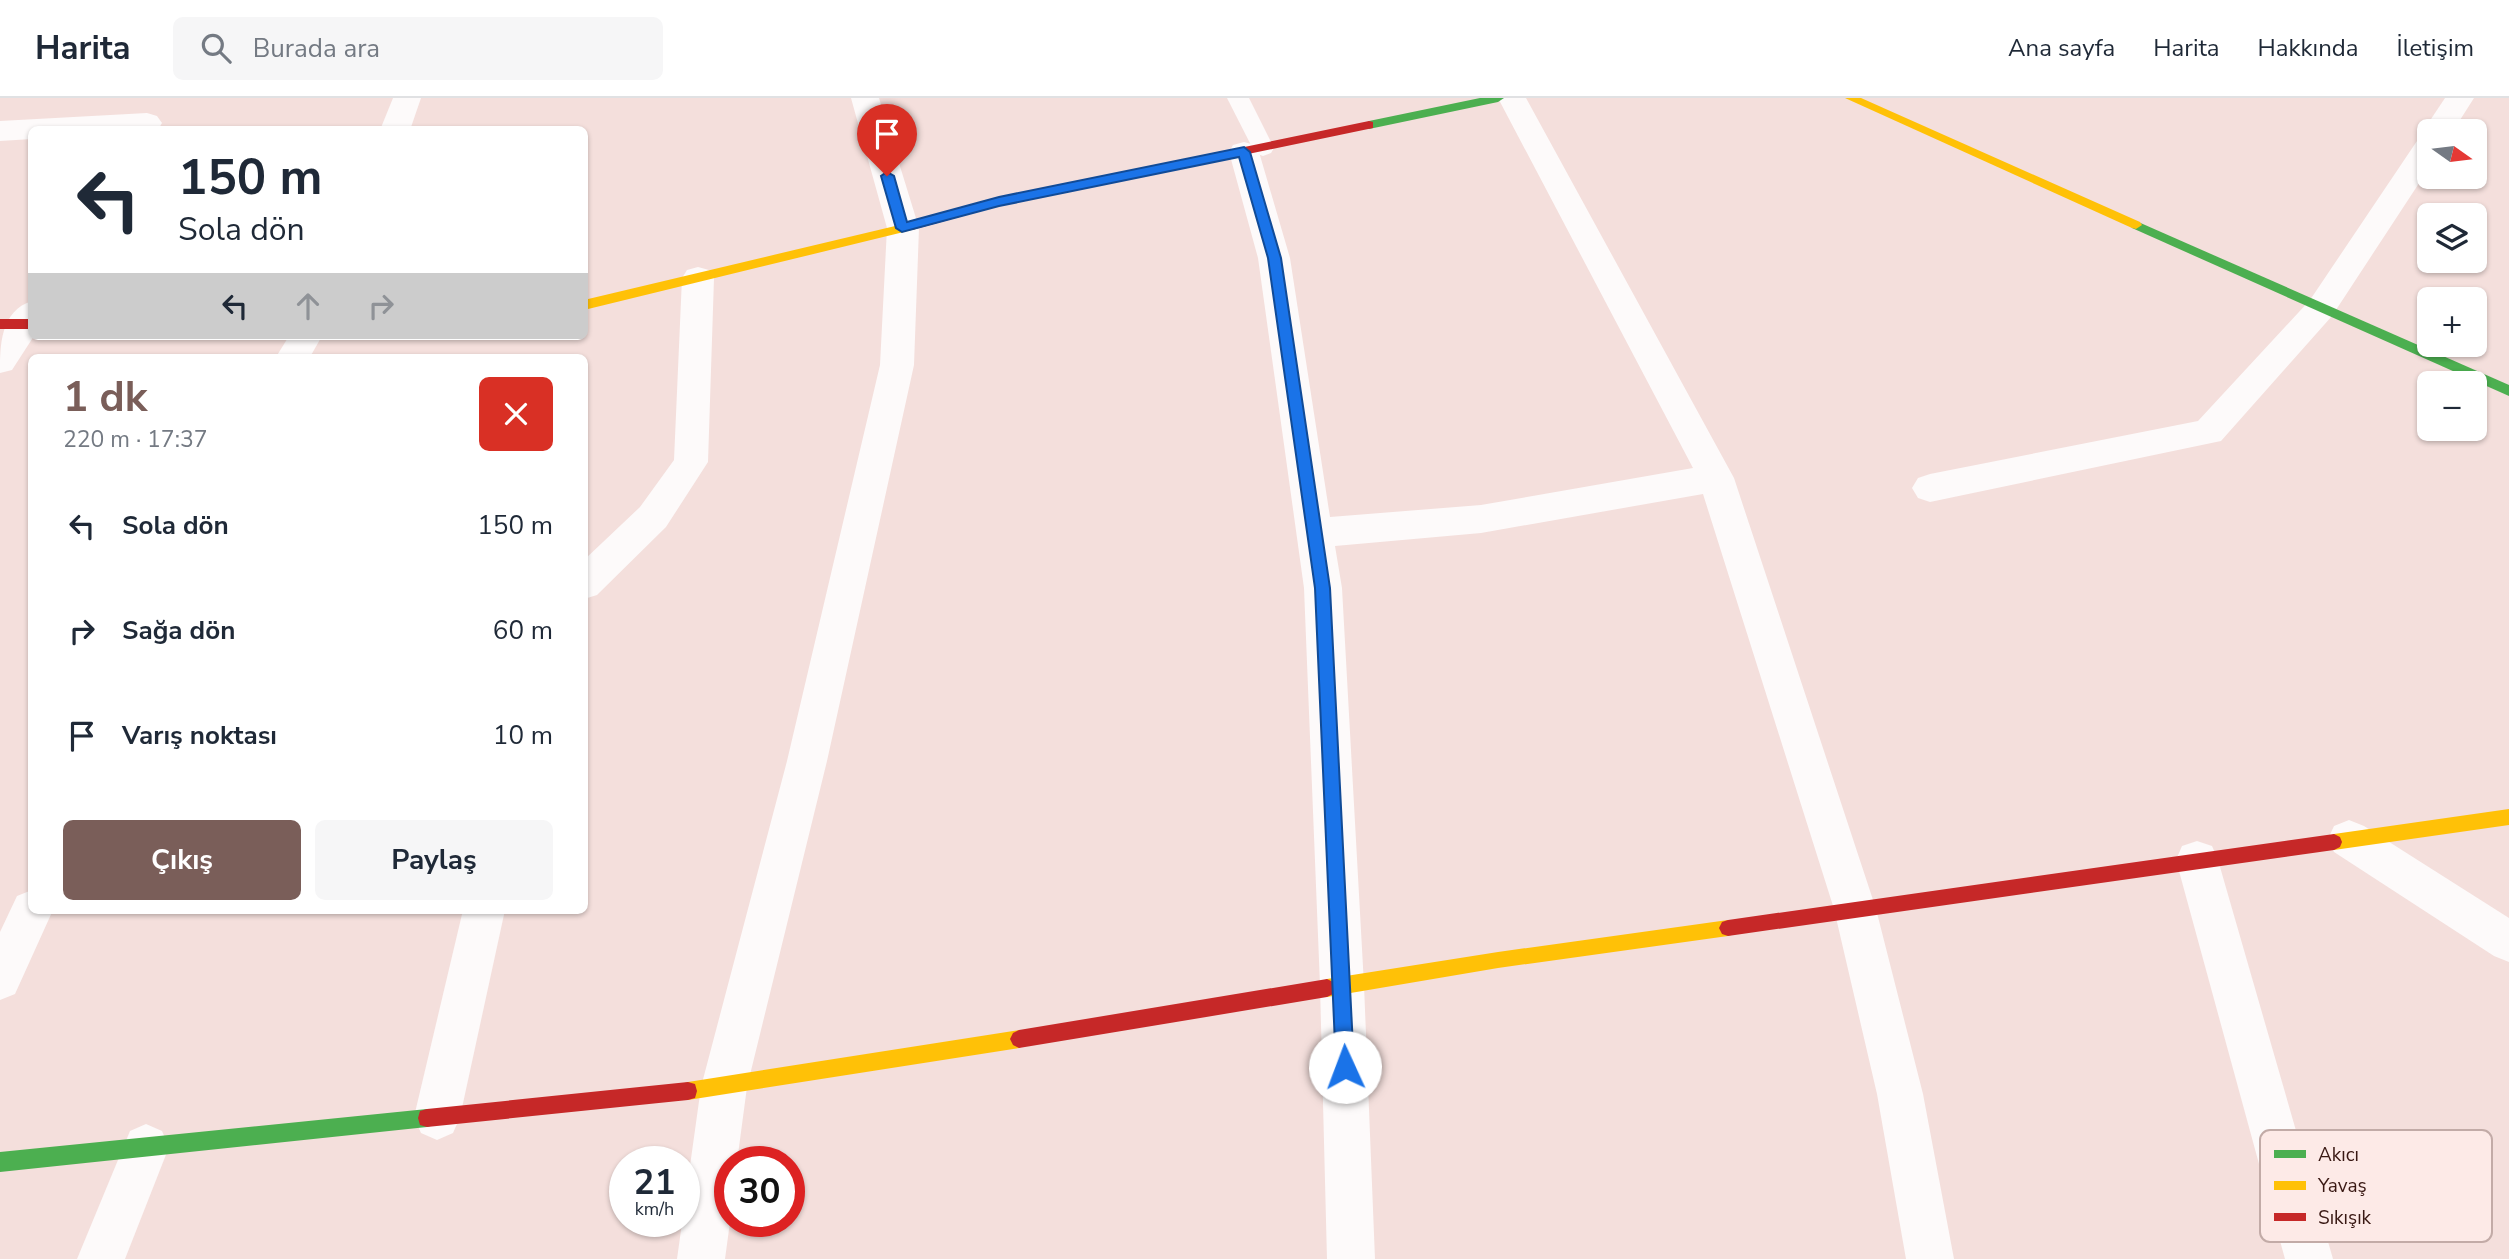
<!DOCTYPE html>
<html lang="tr">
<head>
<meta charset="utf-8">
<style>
	:root { --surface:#fff; --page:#f6f6f7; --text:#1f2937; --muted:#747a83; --line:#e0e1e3; --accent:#7a5e59 }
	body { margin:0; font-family:"Nunito Sans",sans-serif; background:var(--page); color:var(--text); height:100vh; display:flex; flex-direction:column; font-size:26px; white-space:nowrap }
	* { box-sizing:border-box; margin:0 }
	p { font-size:23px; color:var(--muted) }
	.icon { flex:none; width:38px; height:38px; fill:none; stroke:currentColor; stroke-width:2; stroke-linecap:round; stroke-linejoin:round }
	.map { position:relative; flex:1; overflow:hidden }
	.side { position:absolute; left:28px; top:256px; width:560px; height:560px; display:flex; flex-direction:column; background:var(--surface); border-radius:10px; box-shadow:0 2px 5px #0004 }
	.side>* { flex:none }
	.top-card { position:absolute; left:28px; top:28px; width:560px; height:214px; border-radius:10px; box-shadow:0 2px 5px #0004; background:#fff; color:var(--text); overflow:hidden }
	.needle { width:46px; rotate:104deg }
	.controls { position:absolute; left:2417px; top:21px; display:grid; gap:14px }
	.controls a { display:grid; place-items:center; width:70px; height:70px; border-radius:10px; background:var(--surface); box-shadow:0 2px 5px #0004; font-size:35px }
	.speed { position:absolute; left:609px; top:1048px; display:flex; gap:14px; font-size:35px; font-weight:700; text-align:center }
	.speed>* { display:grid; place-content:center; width:91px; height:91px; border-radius:50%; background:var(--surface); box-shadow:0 2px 5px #0004; line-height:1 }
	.speed small { font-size:18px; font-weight:400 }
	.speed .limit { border:10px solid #d22; background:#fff; color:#111 }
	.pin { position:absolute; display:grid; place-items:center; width:60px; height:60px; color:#fff; margin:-72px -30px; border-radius:50% 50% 50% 0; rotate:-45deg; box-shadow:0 0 7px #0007 }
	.pin .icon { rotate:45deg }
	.me { position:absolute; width:77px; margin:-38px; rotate:358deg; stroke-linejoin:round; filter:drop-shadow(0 0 5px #0008) }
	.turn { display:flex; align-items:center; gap:24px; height:147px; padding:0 35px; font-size:32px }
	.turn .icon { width:91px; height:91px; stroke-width:2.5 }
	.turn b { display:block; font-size:49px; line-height:60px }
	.lanes { display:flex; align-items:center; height:66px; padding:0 35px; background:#0003; justify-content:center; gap:35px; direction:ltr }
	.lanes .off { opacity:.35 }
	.round { display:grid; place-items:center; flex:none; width:74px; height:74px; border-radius:10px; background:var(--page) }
	.head { display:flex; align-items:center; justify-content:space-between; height:119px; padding:0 35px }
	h1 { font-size:42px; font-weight:700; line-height:52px; color:var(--accent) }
	.action { display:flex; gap:14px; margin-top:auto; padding:14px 35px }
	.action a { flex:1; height:80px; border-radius:10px; background:var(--accent); color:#fff; font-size:28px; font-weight:700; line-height:80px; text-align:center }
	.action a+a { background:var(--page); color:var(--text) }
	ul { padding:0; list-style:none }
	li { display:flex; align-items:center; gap:21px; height:105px; padding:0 35px }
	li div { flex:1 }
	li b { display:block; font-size:26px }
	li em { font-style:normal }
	header { display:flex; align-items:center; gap:42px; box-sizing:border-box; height:98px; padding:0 35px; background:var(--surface); border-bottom:2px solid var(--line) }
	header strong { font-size:33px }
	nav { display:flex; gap:38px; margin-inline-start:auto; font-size:24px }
	.search { width:490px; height:63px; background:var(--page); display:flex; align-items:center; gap:18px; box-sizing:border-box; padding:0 24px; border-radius:10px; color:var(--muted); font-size:26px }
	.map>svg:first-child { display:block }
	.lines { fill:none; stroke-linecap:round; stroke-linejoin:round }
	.lane { fill:#fdfafa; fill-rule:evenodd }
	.street { fill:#fdfafa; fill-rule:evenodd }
	.fast { fill:#4caf50; fill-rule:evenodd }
	.slow { fill:#ffc107; fill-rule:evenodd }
	.jam { fill:#c62828; fill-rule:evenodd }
	.route { fill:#1a73e8; stroke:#114b97; stroke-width:2 }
	.key { fill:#fdeae7; stroke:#c2aba7; stroke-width:2 }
	.key-label { font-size:19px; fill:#391813 }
</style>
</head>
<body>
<header>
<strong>Harita</strong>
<div class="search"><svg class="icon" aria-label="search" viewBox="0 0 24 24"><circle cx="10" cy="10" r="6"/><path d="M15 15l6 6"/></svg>Burada ara</div>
<nav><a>Ana sayfa</a><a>Harita</a><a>Hakkında</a><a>İletişim</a></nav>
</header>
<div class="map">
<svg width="2509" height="1161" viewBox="0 0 2509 1161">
	<rect width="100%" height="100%" fill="#f4dfdc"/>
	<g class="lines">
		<!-- lane -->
		<polygon class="lane" points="1227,0 1249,0 1274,50 1271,55 1263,58 1255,55"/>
		<!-- street -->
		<g class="street">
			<polygon points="393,0 421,0 410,32 380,32"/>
			<polygon points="851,0 879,0 919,130 914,267 827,663 747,989 737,1064 730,1064 730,1124 725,1161 677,1161 701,989 787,663 880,267 887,130"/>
			<polygon points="1498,0 1526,0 1734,380 1876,811 1923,996 1954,1161 1906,1161 1877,996 1834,811 1703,396 1481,435 1335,448 1342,490 1364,887 1375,1161 1327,1161 1320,887 1304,490 1258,160 1229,54 1233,47 1244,44 1255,47 1259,54 1290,160 1330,419 1481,407 1693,370"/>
			<polygon points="2445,0 2474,0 2453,33 2429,33 2429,70 2332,218 2221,343 1930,404 1918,400 1912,390 1918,380 1930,376 2198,323 2310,202 2419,40 2426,38 2423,33"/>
			<polygon points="147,15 157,18 162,25 158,32 32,32 32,41 0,43 0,23"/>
			<polygon points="698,169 709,172 714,180 708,364 666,429 597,497 584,501 584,462 640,409 674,362 682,180 687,172"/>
			<path d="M32,203V238H34L12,272L0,275C0,248 0,213 32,203Z"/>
			<polygon points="289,238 322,238 310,259 276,259"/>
			<polygon points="2349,722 2364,728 2509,820 2509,864 2494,858 2334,754 2328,741 2334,728"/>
			<polygon points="2197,743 2212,748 2218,762 2333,1161 2285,1161 2176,762 2182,748"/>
			<polygon points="32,792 32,812 53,812 15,896 0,902 0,834 17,798"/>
			<polygon points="463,812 505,812 460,1019 453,1035 437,1042 421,1035 414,1019"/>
			<polygon points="146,1026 162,1033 169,1049 125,1161 77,1161 130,1033"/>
		</g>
		<!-- fast -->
		<g class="fast">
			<polygon points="1480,0 1504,0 1498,4 1369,31 1363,27 1369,23"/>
			<polygon points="2136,123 2509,287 2509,298 2132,130 2130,127"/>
			<polygon points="427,1011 434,1013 436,1020 434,1027 427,1029 0,1074 0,1054"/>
		</g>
		<!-- slow -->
		<g class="slow">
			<polygon points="1845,0 1861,0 2140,124 2142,127 2136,131 2132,130"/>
			<polygon points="912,124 918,128 916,131 584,212 584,202"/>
			<polygon points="2509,711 2509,727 2334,752 2328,749 2326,744 2328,739 2334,736"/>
			<polygon points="1728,822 1734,824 1737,830 1734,836 1728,838 1498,870 1327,899 1321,896 1318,890 1321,884 1327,881 1498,854"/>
			<polygon points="1019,932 1025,935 1028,941 1025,947 1019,950 688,1002 681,1000 679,993 681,986 688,984"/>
		</g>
		<!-- jam -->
		<g class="jam">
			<polygon points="1369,23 1373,24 1373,30 999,108 912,132 906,128 908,125 999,100"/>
			<rect x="0" y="221" width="32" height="10"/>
			<polygon points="2334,736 2340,739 2342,744 2340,749 2334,752 1728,838 1722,836 1719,830 1722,824 1728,822"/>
			<polygon points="1327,881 1333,884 1336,890 1333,896 1327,899 1019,950 1013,947 1010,941 1013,935 1019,932"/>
			<polygon points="688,984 695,986 697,993 695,1000 688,1002 427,1029 420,1027 418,1020 420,1013 427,1011"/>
		</g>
	</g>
	<!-- route -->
	<polygon class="route" points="1244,49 1250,54 1281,160 1330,490 1354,969 1351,976 1345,979 1338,976 1336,969 1315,490 1268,160 1239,59 999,108 902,134 896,130 881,78 887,74 894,78 907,124 999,99"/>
	<!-- legend -->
	<rect x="2260" y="1032" width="232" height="112" rx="10" class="key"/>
	<rect x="2274" y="1052" width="32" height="8" fill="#4caf50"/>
	<rect x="2274" y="1083" width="32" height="9" fill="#ffc107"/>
	<rect x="2274" y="1115" width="32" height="8" fill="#c62828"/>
	<g class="key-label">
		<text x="2318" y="1063">Akıcı</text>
		<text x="2318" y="1094">Yavaş</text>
		<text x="2318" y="1126">Sıkışık</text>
	</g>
</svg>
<div class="controls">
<a><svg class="needle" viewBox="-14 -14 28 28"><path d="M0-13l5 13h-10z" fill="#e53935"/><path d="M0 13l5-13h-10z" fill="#747a83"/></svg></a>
<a><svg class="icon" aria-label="layers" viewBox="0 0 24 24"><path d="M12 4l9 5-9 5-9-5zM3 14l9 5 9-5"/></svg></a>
<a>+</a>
<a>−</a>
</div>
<div class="speed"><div>21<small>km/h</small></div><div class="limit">30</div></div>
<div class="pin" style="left:887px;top:78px;background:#d93025"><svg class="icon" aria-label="arrive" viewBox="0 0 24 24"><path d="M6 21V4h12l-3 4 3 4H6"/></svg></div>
<svg class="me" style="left:1345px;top:969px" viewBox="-20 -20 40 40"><circle r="19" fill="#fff"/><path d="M0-13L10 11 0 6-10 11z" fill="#1a73e8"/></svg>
<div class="top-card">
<div class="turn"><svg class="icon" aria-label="left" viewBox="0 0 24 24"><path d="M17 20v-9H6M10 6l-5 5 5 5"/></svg><div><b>150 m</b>Sola dön</div></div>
<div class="lanes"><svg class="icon" aria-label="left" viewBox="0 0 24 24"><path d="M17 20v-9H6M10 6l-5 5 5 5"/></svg><svg class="icon off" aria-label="ahead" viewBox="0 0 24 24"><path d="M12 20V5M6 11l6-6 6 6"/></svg><svg class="icon off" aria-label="right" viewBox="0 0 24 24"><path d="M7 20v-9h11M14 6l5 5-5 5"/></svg></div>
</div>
<section class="side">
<div class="head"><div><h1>1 dk</h1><p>220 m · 17:37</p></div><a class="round" style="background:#d93025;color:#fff"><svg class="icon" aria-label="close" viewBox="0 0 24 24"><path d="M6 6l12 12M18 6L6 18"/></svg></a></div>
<ul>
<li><svg class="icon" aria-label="left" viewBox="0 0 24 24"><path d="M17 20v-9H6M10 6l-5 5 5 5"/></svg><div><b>Sola dön</b></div><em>150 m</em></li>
<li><svg class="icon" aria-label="right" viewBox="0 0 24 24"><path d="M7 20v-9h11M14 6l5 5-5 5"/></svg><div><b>Sağa dön</b></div><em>60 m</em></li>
<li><svg class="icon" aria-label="arrive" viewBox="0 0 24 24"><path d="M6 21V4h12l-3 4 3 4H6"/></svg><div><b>Varış noktası</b></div><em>10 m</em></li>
</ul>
<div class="action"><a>Çıkış</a><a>Paylaş</a></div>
</section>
</div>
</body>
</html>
